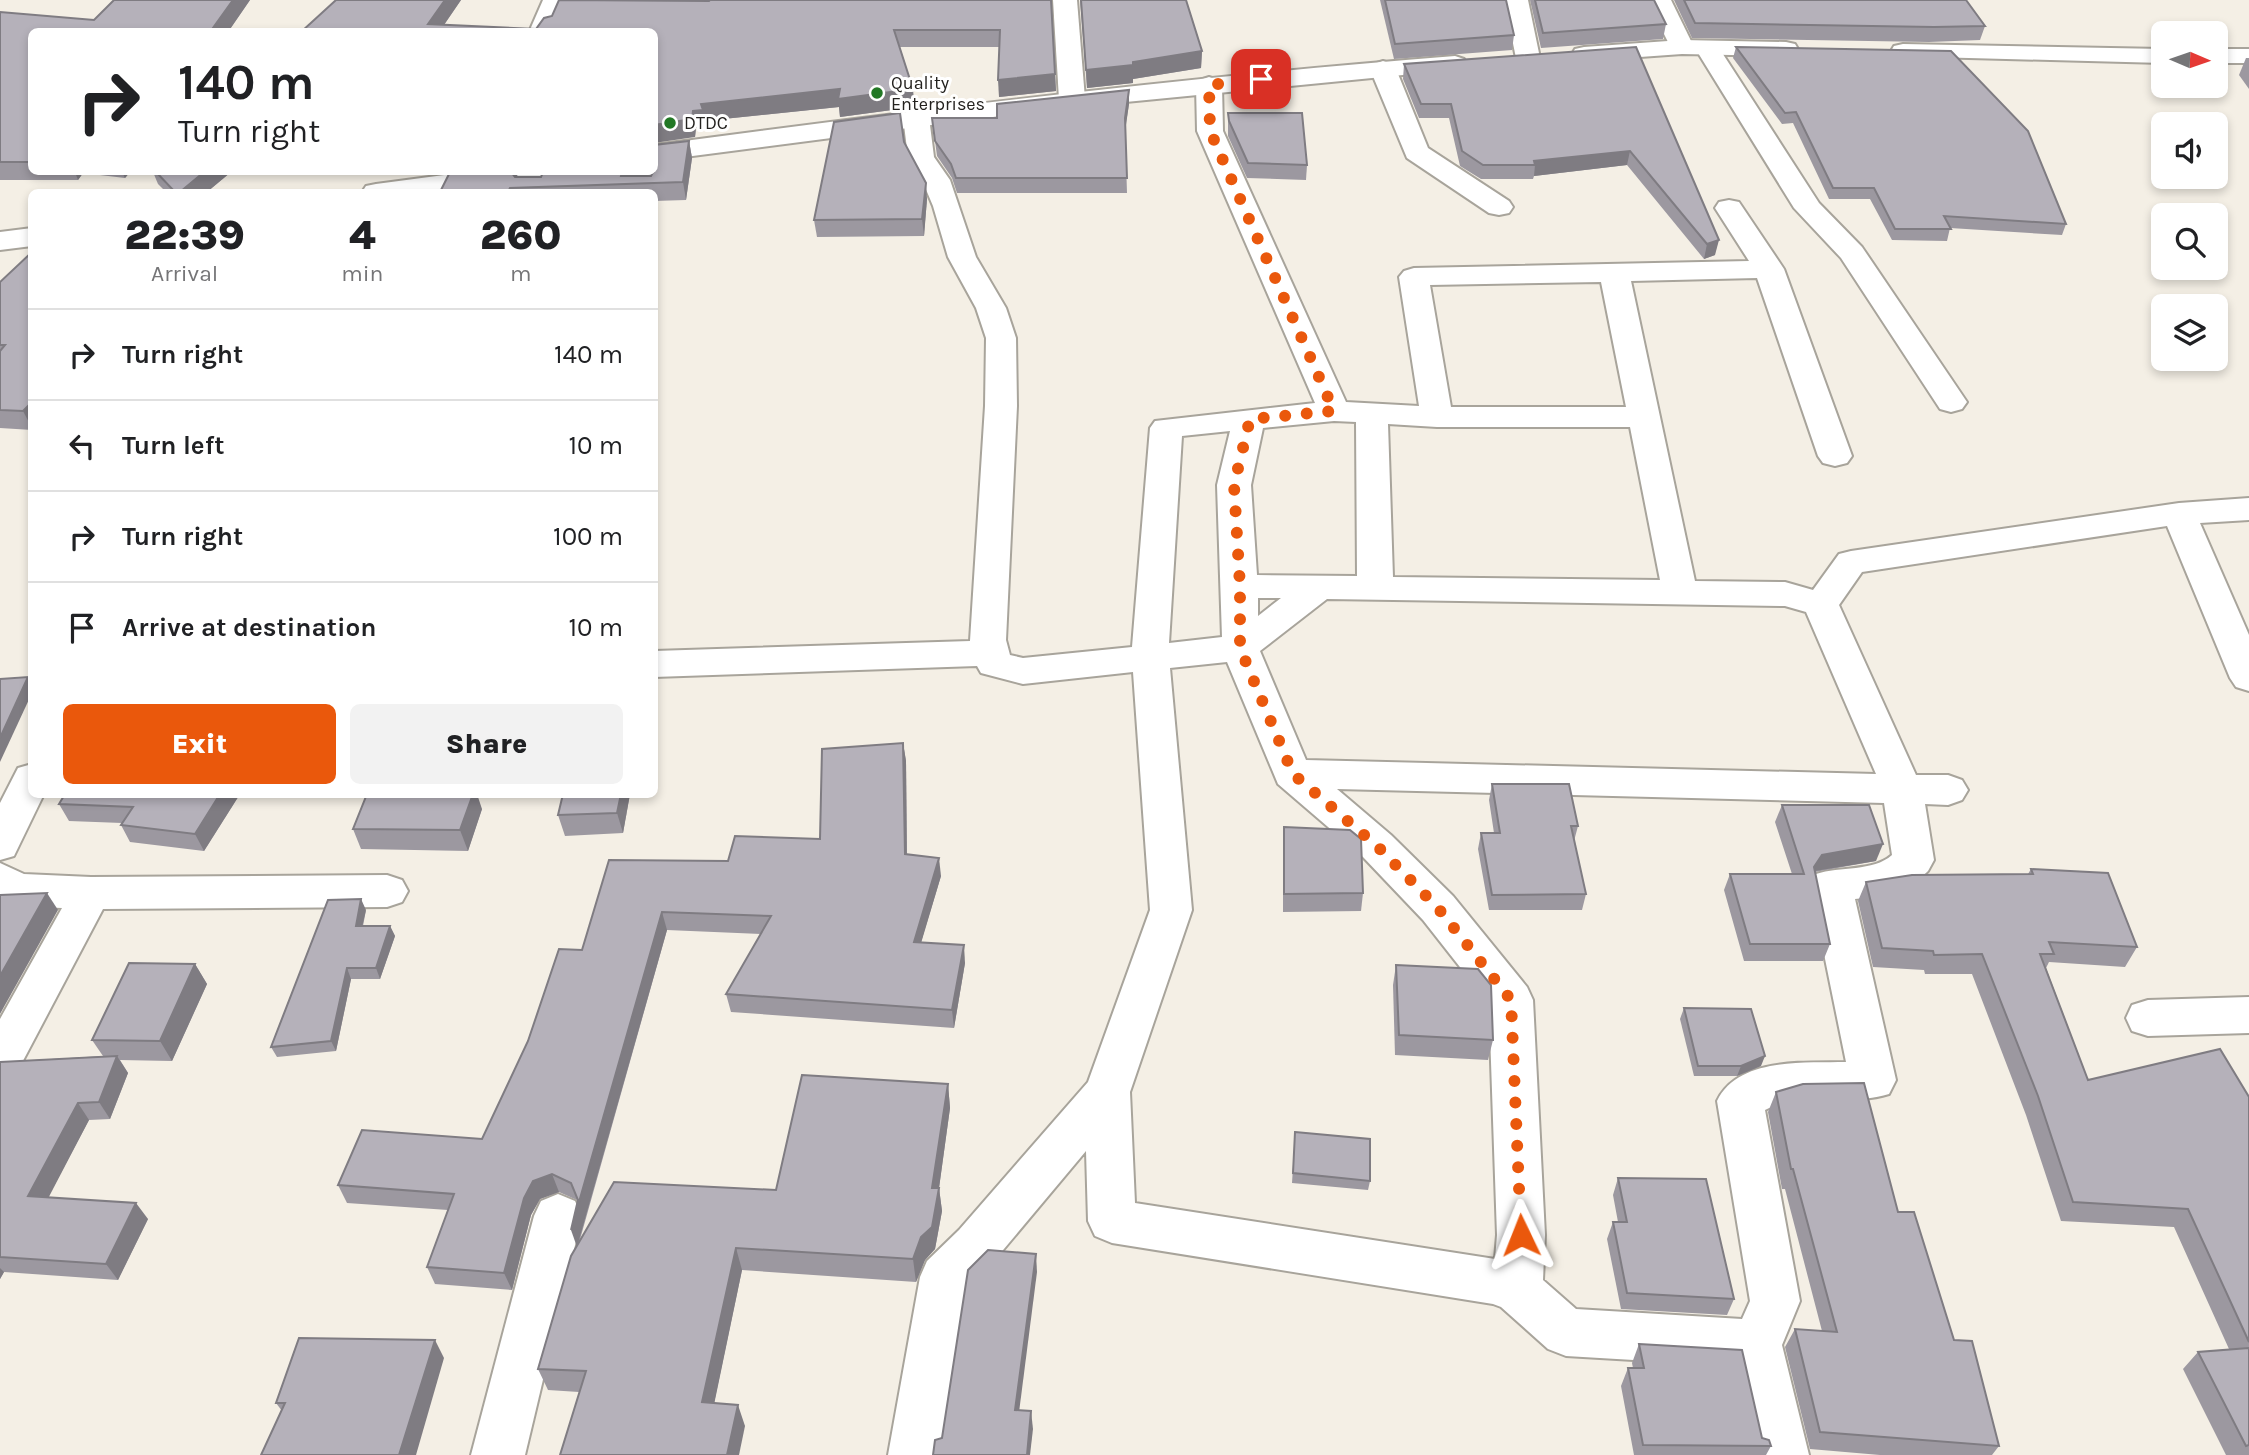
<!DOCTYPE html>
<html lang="en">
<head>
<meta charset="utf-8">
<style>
	:root { --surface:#fff; --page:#f2f2f2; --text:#202124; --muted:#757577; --line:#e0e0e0; --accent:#ea580c }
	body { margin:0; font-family:Karla,sans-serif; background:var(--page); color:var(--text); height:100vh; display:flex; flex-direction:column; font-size:26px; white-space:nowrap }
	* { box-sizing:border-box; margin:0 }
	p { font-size:23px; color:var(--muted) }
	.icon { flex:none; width:38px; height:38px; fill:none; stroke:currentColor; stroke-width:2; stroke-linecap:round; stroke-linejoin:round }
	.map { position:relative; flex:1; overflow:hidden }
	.sheet { position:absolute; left:28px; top:189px; width:630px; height:609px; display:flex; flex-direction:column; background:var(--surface); border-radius:10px; box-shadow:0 4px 10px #0003 }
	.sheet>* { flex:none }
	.guide { position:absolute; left:28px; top:28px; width:630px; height:147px; border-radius:10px; box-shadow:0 4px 10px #0003; background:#fff; color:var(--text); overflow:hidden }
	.needle { width:46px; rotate:92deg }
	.tools { position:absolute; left:2151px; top:21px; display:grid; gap:14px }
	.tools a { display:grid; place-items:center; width:77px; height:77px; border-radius:10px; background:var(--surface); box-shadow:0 4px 10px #0003; font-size:35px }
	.pin { position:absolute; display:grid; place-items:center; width:60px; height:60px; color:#fff; margin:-30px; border-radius:14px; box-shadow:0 4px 10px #0006 }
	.me { position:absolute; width:77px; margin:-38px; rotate:358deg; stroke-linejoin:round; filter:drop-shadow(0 0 5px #0008) }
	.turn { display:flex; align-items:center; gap:24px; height:147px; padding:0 35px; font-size:32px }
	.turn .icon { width:91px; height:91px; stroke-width:2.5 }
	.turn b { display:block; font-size:49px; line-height:60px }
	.eta { display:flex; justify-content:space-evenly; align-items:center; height:119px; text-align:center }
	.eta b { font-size:42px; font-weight:800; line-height:49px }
	.button { display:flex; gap:14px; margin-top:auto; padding:14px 35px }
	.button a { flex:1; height:80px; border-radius:10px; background:var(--accent); color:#fff; font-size:28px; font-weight:800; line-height:80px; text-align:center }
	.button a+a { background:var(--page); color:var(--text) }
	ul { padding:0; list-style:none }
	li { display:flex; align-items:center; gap:21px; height:91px; padding:0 35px; border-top:2px solid var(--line) }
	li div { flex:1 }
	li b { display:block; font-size:26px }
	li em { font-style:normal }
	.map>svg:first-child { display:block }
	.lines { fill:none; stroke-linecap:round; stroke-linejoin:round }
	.minor-casing { stroke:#a8a49b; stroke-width:4 }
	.secondary-casing { stroke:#a8a49b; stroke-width:4 }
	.minor { fill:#fff; fill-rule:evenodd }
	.secondary { fill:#fff; fill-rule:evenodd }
	.wall { fill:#9c98a0 }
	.shaded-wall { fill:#7f7c82 }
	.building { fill:#b5b1ba; stroke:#7f7c82; stroke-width:2 }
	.route { stroke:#ea580c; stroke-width:12; stroke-dasharray:0 21.6 }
	.poi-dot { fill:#227825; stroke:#fff; stroke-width:2.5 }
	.labels { text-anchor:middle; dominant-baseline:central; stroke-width:6; stroke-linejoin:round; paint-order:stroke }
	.far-poi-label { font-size:18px; fill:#23211e; stroke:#fff; text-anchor:start }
</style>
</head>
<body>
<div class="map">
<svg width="2249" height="1455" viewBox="0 0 2249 1455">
	<rect width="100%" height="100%" fill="#f4efe5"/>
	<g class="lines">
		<defs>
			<g id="minor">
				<polygon points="543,0 567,0 553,32 529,32"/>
				<polygon points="1053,0 1077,0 1085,99 1081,104 1072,107 1063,104 1059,99"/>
				<polygon points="1504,0 1528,0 1540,58 1537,63 1528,65 1519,63 1516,58"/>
				<polygon points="1647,0 1671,0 1694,47 1691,52 1682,54 1673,52"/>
				<polygon points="1707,41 1716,43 1719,48 1819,203 1862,247 1967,402 1962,409 1951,412 1940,409 1841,258 1794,208 1695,48 1698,43"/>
				<polygon points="1383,61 1392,64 1396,69 1428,148 1509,201 1513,207 1509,213 1499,215 1489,213 1407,158 1370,69 1374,64"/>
				<path d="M1209,77L1218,80L1222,85L1223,131L1346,402L1419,406L1399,277L1404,271L1414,268L1749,261L1715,208L1719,202L1729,200L1739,202L1784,269L1852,456L1847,463L1835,466L1823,463L1818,456L1757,278L1631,281L1695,581L1785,582L1813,590L1839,554L1851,551L2179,503L2249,498V520L2200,523L2249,635V691L2236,687L2230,678L2167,526L1862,572L1839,605L1916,775H1948L1962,780L1968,790L1962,800L1948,805L1925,804L1934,860L1928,871L1908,890L1893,895L1855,899L1896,1080L1889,1094C1849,1107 1802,1090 1765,1110L1800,1301L1782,1345L1809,1455H1755L1735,1366L1566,1356L1548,1349L1501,1307L1493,1304L1112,1243L1095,1236L1088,1221L1086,1151L993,1262L968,1287L942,1455H888L920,1277L927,1261L959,1230L1088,1082L1150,910L1133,672L1023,684L981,673L977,666L654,677V651L970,641L985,406L986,338L976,308L948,257L933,206L922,180L908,157L903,117L907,111L916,109L925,111L929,117L934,157L950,180L976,257L1006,308L1016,338L1017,406L1006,640L1010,655L1023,658L1132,647L1150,428L1155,421L1315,403L1197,131L1196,85L1200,80ZM1601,282L1626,407H1451L1430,285ZM1334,421L1356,422L1357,576L1257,575L1251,485L1263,428ZM1388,424L1437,427H1630L1660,580L1393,577ZM1230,431L1217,485L1222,637L1169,643L1182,436ZM1258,598H1281L1258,616ZM1327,599L1785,606L1806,612L1876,774L1306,760L1260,651ZM1227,662L1278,784L1363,857L1423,920L1489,1004L1497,1235L1495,1259L1135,1203L1130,1092L1192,910L1170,668ZM1337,789L1884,803L1892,855C1873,872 1840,866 1816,874L1810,885L1846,1062C1805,1063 1738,1057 1717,1101L1750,1301L1742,1319L1576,1309L1543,1280L1545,1235L1533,1000L1527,987L1453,896L1391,835Z"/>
				<polygon points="526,172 552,172 545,192 519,192"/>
				<polygon points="628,172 654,172 657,180 653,192 627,192"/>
				<polygon points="32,764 32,794 44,794 14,856 0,860 0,803 18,768"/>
				<polygon points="0,863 24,874 91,877 387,875 402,880 408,891 402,902 387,907 103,909 16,1074 0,1080 0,1019 62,908 15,906 0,901"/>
				<polygon points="2249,997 2249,1033 2148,1036 2132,1031 2126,1018 2132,1005 2148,1000"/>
				<polygon points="558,1194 575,1201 582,1216 525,1455 471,1455 534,1216 541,1201"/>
			</g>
			<g id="secondary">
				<polygon points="1682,40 1786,42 1795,44 1798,49 1795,54 1786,56 1682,54 1584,61 1575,59 1572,54 1575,49 1584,47"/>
				<polygon points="1903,44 2163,49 2163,63 1894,56 1891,51 1894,46"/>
				<rect x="2216" y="49" width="33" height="14"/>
				<path d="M1455,56L1464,59L1468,64L1464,69L1054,109L654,161V145C921,109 1187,77 1455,56Z"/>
				<polygon points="467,172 538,172 534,178 524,180 433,192 362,192 366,186 376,184"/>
				<polygon points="32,228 32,246 0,250 0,232"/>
			</g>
		</defs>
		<!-- minor casing -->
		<use href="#minor" class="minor-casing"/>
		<!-- secondary casing -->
		<use href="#secondary" class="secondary-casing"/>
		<!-- minor -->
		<use href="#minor" class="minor"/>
		<!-- secondary -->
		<use href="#secondary" class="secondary"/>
	</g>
	<!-- wall -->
	<g class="wall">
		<polygon points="250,0 228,32 32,32 32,172 130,172 125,178 83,173 78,180 0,180 0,12 94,20"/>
		<polygon points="336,0 461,0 444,25 536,29 709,1 1051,0 1056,91 999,97 1000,47 900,47 913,89 914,107 840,117 839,107 704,121 705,127 696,128 695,137 301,32"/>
		<polygon points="1080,0 1186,0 1202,51 1201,68 1133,79 1133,83 1087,88"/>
		<polygon points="1380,0 1506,0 1514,35 1512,50 1394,59"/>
		<polygon points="1530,0 1654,0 1666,24 1663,39 1541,48"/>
		<polygon points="1674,0 1966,0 1985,26 1980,40 1929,42 1692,38"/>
		<polygon points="1636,47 1715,255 1704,259 1627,165 1534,176 1533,179 1481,179 1460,166 1449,118 1419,118 1403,79 1404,64"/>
		<polygon points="1736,47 2066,224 2062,235 1950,228 1947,241 1892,240 1870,199 1829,199 1793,123 1782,124 1733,58"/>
		<polygon points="2246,58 2249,58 2249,89 2239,75"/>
		<polygon points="1129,104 1125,129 1127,193 957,193 952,178 937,156 932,118 997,118"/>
		<polygon points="1228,113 1307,165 1306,180 1247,178 1228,136"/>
		<polygon points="689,141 692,158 686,200 654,201 654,192 440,192 516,172 518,177 651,176 654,172 654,145"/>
		<polygon points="904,142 927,199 924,236 817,237 814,220"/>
		<polygon points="153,172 231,172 207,192 166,192 158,184"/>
		<polygon points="32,252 32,430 0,428 0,282"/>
		<polygon points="903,743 906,761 907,854 941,876 921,942 965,963 954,1028 731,1012 726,994 761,934 667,930 579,1243 776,1190 948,1084 950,1108 939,1188 942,1211 935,1249 925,1260 916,1282 742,1270 714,1403 745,1426 579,1392 548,1390 538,1369 577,1246 577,1200 559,1192 540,1199 531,1215 512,1290 435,1284 427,1267 448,1210 347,1203 338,1185 482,1139 582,950 728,861 820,839"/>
		<polygon points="1492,784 1578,826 1574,841 1586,894 1582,910 1489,910 1478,849 1481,833 1494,833 1489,800"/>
		<polygon points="65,794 240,794 204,851 130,842 121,825 122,823 69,821 59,804"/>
		<polygon points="630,794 623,833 565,836 558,815"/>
		<polygon points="1782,805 1876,861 1815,872 1830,944 1823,961 1744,961 1724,890 1730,874 1792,874 1775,822"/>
		<polygon points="482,809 468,851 361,849 353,829"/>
		<polygon points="1284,827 1363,893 1361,911 1283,912 1283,845"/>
		<polygon points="2031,869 2137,947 2125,967 2049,962 2046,968 2088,1080 2249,1097 2249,1455 2226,1455 2183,1369 2198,1352 2229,1349 2174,1227 2061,1221 2026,1115 1972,974 1925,974 1924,970 1873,967 1858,901 1866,882 2028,874"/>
		<polygon points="366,910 363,926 390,926 395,936 380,979 351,979 336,1051 277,1057 271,1047"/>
		<polygon points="195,964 207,984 172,1061 120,1060 128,1073 110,1119 89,1120 48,1197 148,1219 118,1280 4,1272 0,1279 0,1062 103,1056 92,1040"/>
		<polygon points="1396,965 1493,1040 1488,1060 1395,1055 1393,985"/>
		<polygon points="1684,1008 1761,1066 1737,1076 1694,1076 1680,1019"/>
		<polygon points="1776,1092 1898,1212 1954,1340 1999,1446 1992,1455 1880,1455 1810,1449 1785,1347 1795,1329 1822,1331 1785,1189 1782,1189 1768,1112"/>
		<polygon points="1295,1132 1370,1181 1368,1190 1292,1183"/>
		<polygon points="1618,1178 1734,1299 1727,1315 1621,1309 1607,1239 1613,1222 1618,1222 1613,1195"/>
		<polygon points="1639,1344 1771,1446 1766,1455 1634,1455 1621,1386 1628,1368 1633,1368 1632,1363"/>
		<polygon points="444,1358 282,1411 276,1403"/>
	</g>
	<!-- shaded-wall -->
	<g class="shaded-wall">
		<polygon points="233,0 250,0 228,32 210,32"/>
		<polygon points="445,0 461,0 439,32 428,24"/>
		<polygon points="1202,51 1201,68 1133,79 1133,83 1087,88 1086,70"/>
		<polygon points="1055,74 1056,91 999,97 998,80"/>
		<polygon points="840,89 913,89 914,107 840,117 839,107 704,121 705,127 696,128 695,137 654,143 654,125 693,111 701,104"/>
		<polygon points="1129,90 1129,104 1125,132 1125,118"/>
		<polygon points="689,141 692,158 686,200 683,182"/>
		<polygon points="1630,151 1627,165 1534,176 1535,165 1534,161"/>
		<polygon points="75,172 82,172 83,173 78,180"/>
		<polygon points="122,172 130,172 125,178"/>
		<polygon points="204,172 231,172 207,192 180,192"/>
		<polygon points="513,172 516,172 519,183 512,173"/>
		<polygon points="622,172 626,172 626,184 621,176"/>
		<polygon points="926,183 927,199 924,236 922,219"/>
		<polygon points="1719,240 1715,255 1704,259 1707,244"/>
		<polygon points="32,402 32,428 23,411"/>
		<polygon points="28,677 32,683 32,693 0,762 0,738"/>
		<polygon points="903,743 906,761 907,872 905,854"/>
		<polygon points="220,794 240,794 204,851 195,834"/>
		<polygon points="473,794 477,794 482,809 468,851 460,830"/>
		<polygon points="621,794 630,794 623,833 617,813"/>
		<polygon points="1883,844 1876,861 1815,871 1814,867 1822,855"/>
		<polygon points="939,858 941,876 916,960 914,942"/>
		<polygon points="47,893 58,910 0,1014 0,976"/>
		<polygon points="361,899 366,910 360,936 356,926"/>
		<polygon points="662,912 667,930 577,1247 571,1230"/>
		<polygon points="390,926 395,936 380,979 376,968"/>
		<polygon points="964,945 965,963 954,1028 952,1010"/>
		<polygon points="195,964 207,984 172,1061 160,1041"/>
		<polygon points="347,968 351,979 336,1051 331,1041"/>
		<polygon points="117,1056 128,1073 110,1119 99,1102"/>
		<polygon points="1765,1056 1761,1066 1737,1076 1741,1066"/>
		<polygon points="948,1084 950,1108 939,1188 942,1211 935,1249 925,1260 916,1282 913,1259 921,1237 932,1188"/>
		<polygon points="78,1103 89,1120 41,1212 28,1196"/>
		<polygon points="552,1174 559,1192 540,1199 531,1215 512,1290 504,1273 524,1198 533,1181"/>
		<polygon points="136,1203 148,1219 118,1280 106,1264"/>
		<polygon points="736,1248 742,1270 710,1424 702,1402"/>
		<polygon points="1036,1254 1037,1272 1017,1428 1015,1410"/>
		<polygon points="0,1268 4,1272 0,1279"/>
		<polygon points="435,1340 444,1358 416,1455 399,1455"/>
		<polygon points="738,1405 745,1426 739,1455 727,1455"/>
		<polygon points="1031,1411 1033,1429 1030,1455 1027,1455"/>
	</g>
	<!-- building -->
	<g class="building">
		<polygon points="114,0 233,0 210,32 32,32 32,162 0,162 0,12 94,20"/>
		<polygon points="336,0 445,0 428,24 536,29 544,18 552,16 559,0 709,1 710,0 1051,0 1055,74 998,80 1000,30 894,30 913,89 838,99 840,89 701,104 703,110 693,111 692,119 654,125 654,32 301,32"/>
		<polygon points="1081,0 1186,0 1202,51 1133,62 1133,65 1086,70"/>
		<polygon points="1385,0 1506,0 1514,35 1395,44"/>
		<polygon points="1535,0 1654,0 1666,24 1543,33"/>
		<polygon points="1684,0 1966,0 1985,26 1934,27 1695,23"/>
		<polygon points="1636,47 1719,240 1707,244 1630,151 1534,161 1535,165 1483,165 1462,151 1451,104 1421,104 1404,64"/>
		<polygon points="1736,47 1951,51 2028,131 2066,224 1944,216 1951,229 1895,229 1874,188 1833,188 1796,112 1785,113"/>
		<polygon points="1129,90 1125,118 1127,178 956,178 951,164 935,141 932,118 997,118 997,104"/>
		<polygon points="900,113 904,142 926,183 922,219 814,220 834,122"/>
		<polygon points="1228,113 1302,113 1307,165 1248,163 1229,121"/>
		<polygon points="689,141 683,182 510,188 508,192 440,192 449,174 469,172 513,172 512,173 515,177 541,177 543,172 622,172 621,176 651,176 653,172 654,172 656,163 654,159 654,145"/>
		<polygon points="156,172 204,172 180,192 175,192"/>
		<polygon points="32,252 32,402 23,411 0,410 0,351 5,345 0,345 0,282"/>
		<polygon points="28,677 0,738 0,679"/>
		<polygon points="903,743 905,854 939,858 914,942 964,945 952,1010 726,994 771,916 662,912 571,1230 578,1200 571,1183 552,1174 533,1181 524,1198 504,1273 427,1267 454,1194 338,1185 362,1130 482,1139 528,1041 559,949 582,950 609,860 728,861 735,836 820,839 822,749"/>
		<polygon points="1492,784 1569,784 1578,826 1571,826 1586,894 1492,895 1481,833 1500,833"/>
		<polygon points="65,794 220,794 195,834 121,825 133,807 59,804"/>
		<polygon points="367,794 473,794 460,830 353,829"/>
		<polygon points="563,794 621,794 617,813 558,815"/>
		<polygon points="1782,805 1869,805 1883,844 1822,855 1814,867 1830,944 1750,944 1730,874 1804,874"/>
		<polygon points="1284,827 1350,830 1361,839 1363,893 1284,894"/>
		<polygon points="2031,869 2108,873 2137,947 2049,942 2054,954 2040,954 2088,1080 2220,1049 2249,1097 2249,1342 2188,1209 2073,1202 2038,1096 1982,954 1934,955 1933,951 1882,948 1866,882 1912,875 2033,874"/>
		<polygon points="47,893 0,976 0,895"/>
		<polygon points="361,899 356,926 390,926 376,968 347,968 331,1041 271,1047 328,900"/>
		<polygon points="129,963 195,964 160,1041 92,1040"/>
		<polygon points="1396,965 1478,969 1491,985 1493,1040 1399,1035"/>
		<polygon points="1684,1008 1751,1009 1765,1056 1741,1066 1698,1066"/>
		<polygon points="117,1056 99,1102 78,1103 28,1196 136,1203 106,1264 0,1257 0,1062"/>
		<polygon points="802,1075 948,1084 932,1188 939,1188 932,1227 921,1237 913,1259 736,1248 702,1402 738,1405 727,1455 560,1455 586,1371 538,1369 571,1256 614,1182 776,1190"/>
		<polygon points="1864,1083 1898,1212 1914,1212 1954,1340 1972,1341 1999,1446 1820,1432 1795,1329 1837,1332 1793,1169 1791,1169 1776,1092 1803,1084"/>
		<polygon points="1295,1132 1370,1139 1370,1181 1293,1173"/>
		<polygon points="1618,1178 1706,1179 1734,1299 1627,1293 1613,1222 1627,1222"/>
		<polygon points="988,1250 1036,1254 1015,1410 1031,1411 1027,1455 933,1455 935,1440 942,1438 968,1270"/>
		<polygon points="299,1338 435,1340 399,1455 261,1455 285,1403 276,1403"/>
		<polygon points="1639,1344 1742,1350 1762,1438 1769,1440 1771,1446 1643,1445 1628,1368 1644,1368"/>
		<polygon points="2249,1348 2249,1445 2246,1446 2198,1352"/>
	</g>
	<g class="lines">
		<!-- route -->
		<polyline class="route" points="1261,79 1209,85 1210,131 1334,411 1250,419 1234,485 1240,586 1240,648 1293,774 1377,846 1438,908 1511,1000 1521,1235"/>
	</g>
	<!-- markers -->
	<g class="poi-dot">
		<circle cx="877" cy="93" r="7"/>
		<circle cx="670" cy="123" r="7"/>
	</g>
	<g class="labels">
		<!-- far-poi labels -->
		<g class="far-poi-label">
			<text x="891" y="83">Quality<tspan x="891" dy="21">Enterprises</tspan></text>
			<text x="684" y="123">DTDC</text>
		</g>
	</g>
</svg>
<div class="tools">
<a><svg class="needle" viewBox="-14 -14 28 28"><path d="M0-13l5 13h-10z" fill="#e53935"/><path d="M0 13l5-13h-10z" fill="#757577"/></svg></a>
<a><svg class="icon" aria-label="sound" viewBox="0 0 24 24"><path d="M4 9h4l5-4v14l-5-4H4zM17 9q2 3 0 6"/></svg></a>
<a><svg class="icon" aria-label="search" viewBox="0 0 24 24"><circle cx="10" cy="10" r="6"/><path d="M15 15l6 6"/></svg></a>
<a><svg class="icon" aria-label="layers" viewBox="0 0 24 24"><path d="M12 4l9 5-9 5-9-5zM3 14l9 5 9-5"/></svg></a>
</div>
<div class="pin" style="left:1261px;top:79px;background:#d93025"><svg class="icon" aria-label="arrive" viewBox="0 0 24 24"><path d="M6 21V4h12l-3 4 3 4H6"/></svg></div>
<svg class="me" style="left:1521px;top:1235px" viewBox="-20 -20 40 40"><path d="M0-17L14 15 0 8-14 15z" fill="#ea580c" stroke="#fff" stroke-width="4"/></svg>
<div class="guide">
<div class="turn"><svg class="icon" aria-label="right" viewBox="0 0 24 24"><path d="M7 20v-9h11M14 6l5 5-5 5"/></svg><div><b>140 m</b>Turn right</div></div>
</div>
<section class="sheet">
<div class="eta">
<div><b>22:39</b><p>Arrival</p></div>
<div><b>4</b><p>min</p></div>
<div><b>260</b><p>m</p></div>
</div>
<ul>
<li><svg class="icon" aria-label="right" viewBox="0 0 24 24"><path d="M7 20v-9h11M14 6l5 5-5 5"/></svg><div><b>Turn right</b></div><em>140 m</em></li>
<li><svg class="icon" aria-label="left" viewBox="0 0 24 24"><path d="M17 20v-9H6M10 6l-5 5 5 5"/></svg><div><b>Turn left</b></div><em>10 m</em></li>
<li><svg class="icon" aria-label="right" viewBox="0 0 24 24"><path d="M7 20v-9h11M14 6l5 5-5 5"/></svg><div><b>Turn right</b></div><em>100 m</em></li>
<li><svg class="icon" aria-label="arrive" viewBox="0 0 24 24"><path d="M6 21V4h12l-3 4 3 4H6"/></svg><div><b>Arrive at destination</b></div><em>10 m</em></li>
</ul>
<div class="button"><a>Exit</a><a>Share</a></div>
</section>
</div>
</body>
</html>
